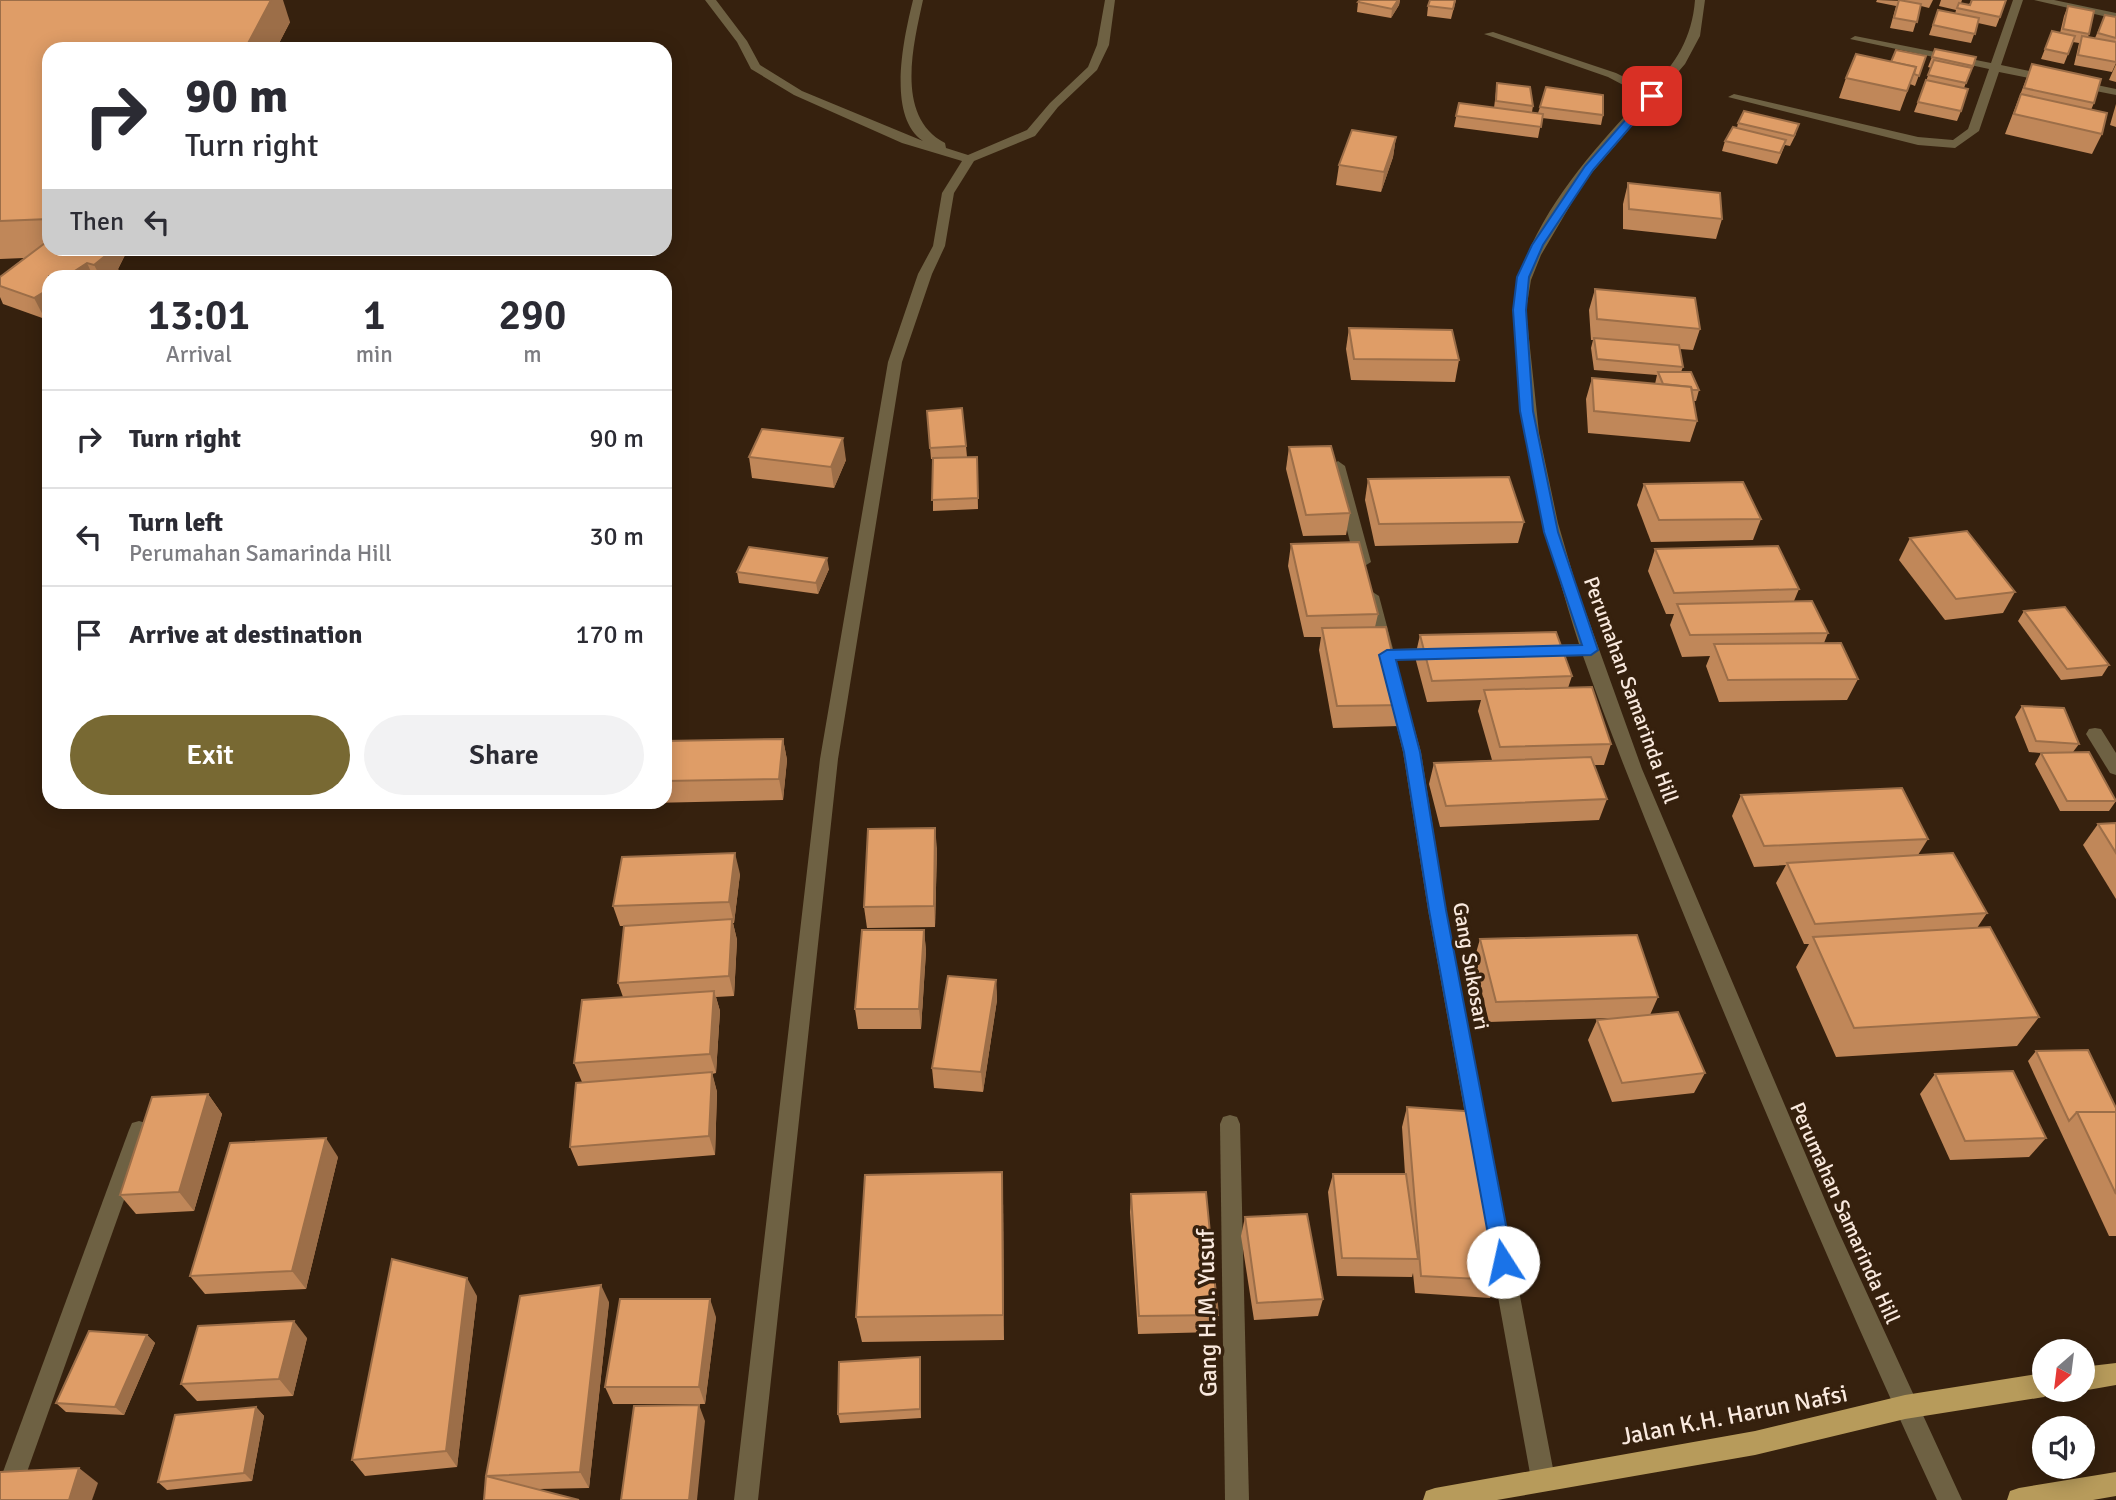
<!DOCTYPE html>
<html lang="en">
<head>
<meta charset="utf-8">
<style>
	:root { --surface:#fff; --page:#f2f2f3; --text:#2b2b33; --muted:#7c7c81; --line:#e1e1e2; --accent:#786933 }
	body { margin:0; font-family:Signika,sans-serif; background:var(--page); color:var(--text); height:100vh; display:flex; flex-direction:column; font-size:26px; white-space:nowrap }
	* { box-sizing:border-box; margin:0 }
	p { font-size:23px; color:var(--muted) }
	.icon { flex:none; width:38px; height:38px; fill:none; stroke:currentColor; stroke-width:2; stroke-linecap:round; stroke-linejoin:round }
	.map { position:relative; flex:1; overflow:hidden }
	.panel { position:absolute; left:42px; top:270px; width:630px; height:539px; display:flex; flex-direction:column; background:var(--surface); border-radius:21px; box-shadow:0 4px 18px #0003 }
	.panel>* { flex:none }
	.hud { position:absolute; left:42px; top:42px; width:630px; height:214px; border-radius:21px; box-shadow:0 4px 18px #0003; background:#fff; color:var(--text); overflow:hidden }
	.needle { width:46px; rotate:208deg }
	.tools { position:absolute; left:2032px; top:1339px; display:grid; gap:14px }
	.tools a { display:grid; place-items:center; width:63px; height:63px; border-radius:50%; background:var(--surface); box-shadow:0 4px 18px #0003; font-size:35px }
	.pin { position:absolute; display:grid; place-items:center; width:60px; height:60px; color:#fff; margin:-30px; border-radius:14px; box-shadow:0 4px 10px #0006 }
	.me { position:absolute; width:77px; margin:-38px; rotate:350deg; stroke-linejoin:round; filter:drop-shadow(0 0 5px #0008) }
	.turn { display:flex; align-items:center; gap:24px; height:147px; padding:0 28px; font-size:32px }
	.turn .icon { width:91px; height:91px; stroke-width:2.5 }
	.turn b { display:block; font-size:49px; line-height:60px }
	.then { display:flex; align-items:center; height:66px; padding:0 28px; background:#0003; gap:14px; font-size:26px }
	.eta { display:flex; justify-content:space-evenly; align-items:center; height:119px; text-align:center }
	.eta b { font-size:42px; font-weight:600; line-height:49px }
	.cta { display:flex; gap:14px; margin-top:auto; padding:14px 28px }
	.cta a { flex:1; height:80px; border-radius:42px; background:var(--accent); color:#fff; font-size:28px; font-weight:600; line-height:80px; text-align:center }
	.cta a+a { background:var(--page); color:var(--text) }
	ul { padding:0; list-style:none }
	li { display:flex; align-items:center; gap:21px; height:98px; padding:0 28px; border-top:2px solid var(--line) }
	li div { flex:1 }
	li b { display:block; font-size:26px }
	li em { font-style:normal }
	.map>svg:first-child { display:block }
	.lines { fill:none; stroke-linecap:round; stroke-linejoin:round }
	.minor { fill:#6e6143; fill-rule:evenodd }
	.major { fill:#b79b5b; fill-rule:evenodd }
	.wall { fill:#c08759 }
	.shaded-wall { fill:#9c6e48 }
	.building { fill:#df9d67; stroke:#9c6e48; stroke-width:2 }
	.route { fill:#1a73e8; stroke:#114b97; stroke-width:2 }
	.labels { text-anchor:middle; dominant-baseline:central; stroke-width:7; stroke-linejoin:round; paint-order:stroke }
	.street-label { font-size:21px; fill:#f9e9de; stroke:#36210e }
	.near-street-label { font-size:24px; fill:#f9e9de; stroke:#36210e }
</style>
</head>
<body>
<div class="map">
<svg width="2116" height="1500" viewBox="0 0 2116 1500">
	<rect width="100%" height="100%" fill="#36210e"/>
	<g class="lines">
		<!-- minor -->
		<g class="minor">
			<path d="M705,0H716L747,41L760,65L802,91L923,141C886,116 904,37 913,0H923C913,46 895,117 945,143L946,148L968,155L1027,130L1050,103L1088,67L1097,45L1105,0H1115L1109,45L1097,70L1058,107L1035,136L974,161L954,193L945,246L932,274L902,362L838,759L758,1500H734L820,759L888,362L918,274L933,246L942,193L962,161L902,143L794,95L751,69L737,42Z"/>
			<path d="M1695,0H1705L1700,36L1685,64L1584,182L1541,255L1531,280L1526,310L1539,433L1558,523L1576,585L1642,769L1836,1226L1962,1500H1937C1859,1332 1786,1162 1715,991C1670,880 1623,769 1583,656L1538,657L1530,651L1538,645L1579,644C1548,546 1525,457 1516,354C1514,328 1511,304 1518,280C1539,210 1595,147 1644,96L1608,77L1484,34L1493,32L1616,73L1650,90C1676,63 1692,38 1695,0Z"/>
			<polygon points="2013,0 2023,0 2001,65 2116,89 2116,95 1999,72 1979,131 1955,148 1918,145 1728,97 1734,94 1918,137 1953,140 1968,129 1989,69 1850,39 1855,36 1991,63"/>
			<polygon points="2034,0 2054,0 2116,13 2116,19"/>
			<polygon points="1338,461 1345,466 1371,562 1363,567 1355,562 1331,466"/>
			<polygon points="1371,591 1379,596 1393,649 1437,648 1443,650 1445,654 1443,658 1381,659 1363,596"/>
			<polygon points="1396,685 1404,691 1421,752 1446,910 1555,1479 1552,1488 1543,1491 1534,1488 1531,1479 1428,910 1403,752 1388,691"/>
			<polygon points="2095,728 2101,729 2116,753 2116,775 2110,773 2086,734 2089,729"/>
			<polygon points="1230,1115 1237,1117 1240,1124 1249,1500 1225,1500 1220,1124 1223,1117"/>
			<polygon points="139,1121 146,1123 149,1130 17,1500 0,1500 0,1480 129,1130 132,1123"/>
		</g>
		<!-- major -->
		<g class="major">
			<polygon points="2116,1363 2116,1385 2082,1391 2080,1390 2082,1390 2082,1367"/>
			<polygon points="2044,1373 2044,1390 2054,1390 2044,1397 1905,1419 1755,1455 1497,1500 1423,1500 1426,1491 1435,1488 1755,1431 1905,1395"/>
			<polygon points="2116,1472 2116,1496 2093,1500 2007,1500 2010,1491 2019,1488"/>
		</g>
	</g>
	<!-- wall -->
	<g class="wall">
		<polygon points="0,0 290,22 276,49 49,49 49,248 177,248 175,253 125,255 118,269 120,273 116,276 49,276 45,319 3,304 0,297 0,277 24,258 0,259"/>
		<polygon points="1360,0 1400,0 1399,5 1391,18 1357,12 1358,2"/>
		<polygon points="1456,0 1451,19 1427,16 1428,6"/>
		<polygon points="1877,0 1905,1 1905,0 1933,0 1929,8 1921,6 1913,32 1890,28 1896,6 1876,2"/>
		<polygon points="1941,0 1962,0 1961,3 1969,5 1971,0 2000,17 1996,27 1978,23 1971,43 1929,35 1938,10 1955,14 1956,10 1939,6"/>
		<polygon points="2068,6 2089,34 2088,37 2095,38 2105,15 2116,17 2116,63 2112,72 2074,65 2079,43 2073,42 2064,64 2041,59 2052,31 2060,33 2064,16"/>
		<polygon points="1935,49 1976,57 1964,88 1961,111 1957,121 1914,112 1931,68 1928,67"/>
		<polygon points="1926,56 1915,86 1910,84 1900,111 1839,98 1846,78 1891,62"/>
		<polygon points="2032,64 2094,103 2091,110 2102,134 2092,154 2005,134"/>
		<polygon points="2116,64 2116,82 2109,80"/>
		<polygon points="1497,83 1533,106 1532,112 1538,113 1540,107 1603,115 1601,125 1542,118 1538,138 1454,127 1459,103 1494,108"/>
		<polygon points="2116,104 2116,127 2110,125"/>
		<polygon points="1738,123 1796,134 1790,146 1785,145 1777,164 1722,151 1725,141 1737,128"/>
		<polygon points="1396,137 1393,157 1381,192 1336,185 1339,165"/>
		<polygon points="1628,183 1722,219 1716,239 1623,229 1623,204"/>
		<polygon points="1595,289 1700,329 1693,350 1680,349 1683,367 1681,372 1699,390 1696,401 1694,401 1697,421 1690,442 1588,433 1586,399 1592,378 1655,384 1657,375 1594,370 1591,348 1593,340 1591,340 1589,310"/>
		<polygon points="1349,328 1459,360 1455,382 1351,380 1346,349"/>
		<polygon points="927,411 966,446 967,457 977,457 978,509 933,511 933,459 931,459"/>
		<polygon points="1289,447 1350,513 1346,535 1303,536 1286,469"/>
		<polygon points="749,457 846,460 834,488 752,478"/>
		<polygon points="1368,479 1524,522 1518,543 1375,546 1365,500"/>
		<polygon points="1644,484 1761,519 1753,540 1651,542 1637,505"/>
		<polygon points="1910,538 2015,592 2003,613 1945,620 1899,560"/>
		<polygon points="1291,544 1378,614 1375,627 1404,705 1399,726 1333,728 1319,650 1321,637 1304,637 1288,566"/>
		<polygon points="1655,549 1799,589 1794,601 1828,633 1824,643 1858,679 1847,700 1719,702 1706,666 1710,656 1682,657 1670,625 1674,614 1666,614 1648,571"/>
		<polygon points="829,569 818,594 739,583 737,572"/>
		<polygon points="2024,611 2109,665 2102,676 2061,680 2018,621"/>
		<polygon points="1420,635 1572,676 1568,688 1611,744 1604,765 1594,765 1607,799 1599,820 1440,827 1429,784 1434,763 1492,760 1478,711 1481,700 1427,702 1415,657"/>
		<polygon points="2022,706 2079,744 2073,752 2116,801 2109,811 2060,811 2035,764 2041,753 2029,752 2015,717"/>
		<polygon points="783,739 787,760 783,800 650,803 649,802 665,802 665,741"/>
		<polygon points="1741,795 1928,839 1918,855 1987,913 1977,928 2039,1017 2017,1046 1836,1057 1796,967 1809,944 1804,944 1776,883 1786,865 1754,867 1732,816"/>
		<polygon points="2116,823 2116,899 2083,845 2098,824"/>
		<polygon points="937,848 935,927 867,928 864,907"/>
		<polygon points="740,874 734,923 733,923 737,940 734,996 716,997 720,1011 716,1073 712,1074 717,1092 715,1155 578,1166 570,1147 582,1082 574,1063 623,997 618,983 625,926 620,926 613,906"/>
		<polygon points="924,930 926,951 921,1029 858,1029 855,1009"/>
		<polygon points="1480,939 1658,997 1650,1015 1705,1073 1694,1093 1612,1102 1588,1040 1597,1020 1613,1018 1489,1022 1474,960"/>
		<polygon points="996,980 997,1000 983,1092 934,1088 932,1068"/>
		<polygon points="2036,1051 2116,1108 2116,1236 2109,1236 2028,1061"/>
		<polygon points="1935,1074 2046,1138 2029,1157 1950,1160 1920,1094"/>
		<polygon points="208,1094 222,1114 194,1211 136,1214 120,1195"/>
		<polygon points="1407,1107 1498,1280 1490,1298 1415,1293 1413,1273 1412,1277 1337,1276 1328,1192 1333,1174 1405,1174 1402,1127"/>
		<polygon points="338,1157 306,1289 205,1294 190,1276"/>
		<polygon points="1131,1194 1218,1315 1215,1332 1138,1334 1130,1212"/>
		<polygon points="1003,1200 1004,1340 862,1342 856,1317"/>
		<polygon points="1245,1217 1323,1299 1318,1316 1254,1320 1241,1236"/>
		<polygon points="477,1296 457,1467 365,1476 352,1460"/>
		<polygon points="520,1296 609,1302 589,1488 539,1489 484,1500"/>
		<polygon points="716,1317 705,1404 613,1404 605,1387"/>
		<polygon points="147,1335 155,1343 124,1415 66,1412 56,1403"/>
		<polygon points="307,1338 293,1396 197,1401 181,1384"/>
		<polygon points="921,1365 921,1418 840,1423 838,1414"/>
		<polygon points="256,1407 264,1416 252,1481 167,1490 158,1482"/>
	</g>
	<!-- shaded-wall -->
	<g class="shaded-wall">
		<polygon points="271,0 283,0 290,22 276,49 245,49"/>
		<polygon points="1398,0 1400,0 1399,5 1391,18 1392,9"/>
		<polygon points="1396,137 1393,157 1381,192 1384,172"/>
		<polygon points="108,248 122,248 125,255 118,269 120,273 116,276 100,276 94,265"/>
		<polygon points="87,263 93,276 67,276"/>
		<polygon points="49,289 49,317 45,319 34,298"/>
		<polygon points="843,438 846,460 834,488 831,467"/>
		<polygon points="827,558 829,569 818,594 816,583"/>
		<polygon points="783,739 787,760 783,800 779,779"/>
		<polygon points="935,828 937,848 935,927 934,906"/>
		<polygon points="735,853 740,874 734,923 729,902"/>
		<polygon points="732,919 737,940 734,996 729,976"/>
		<polygon points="924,930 926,951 921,1029 919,1009"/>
		<polygon points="996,980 997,1000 983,1092 981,1072"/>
		<polygon points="714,991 720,1011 716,1073 710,1054"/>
		<polygon points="712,1072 717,1092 715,1155 709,1136"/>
		<polygon points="208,1094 222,1114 194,1211 179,1192"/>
		<polygon points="326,1138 338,1157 306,1289 292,1271"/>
		<polygon points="1002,1172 1003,1200 1004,1340 1003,1315"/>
		<polygon points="467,1278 477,1296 457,1467 446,1451"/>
		<polygon points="601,1285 609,1302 589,1488 580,1472"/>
		<polygon points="710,1299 716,1317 705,1404 699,1387"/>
		<polygon points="294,1321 307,1338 293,1396 279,1379"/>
		<polygon points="147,1335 155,1343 124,1415 115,1407"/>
		<polygon points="920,1357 921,1365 921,1418 920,1409"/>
		<polygon points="699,1405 705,1421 697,1500 689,1500"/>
		<polygon points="256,1407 264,1416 252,1481 244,1473"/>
		<polygon points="79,1468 98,1483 92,1500 69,1500"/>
	</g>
	<!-- building -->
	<g class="building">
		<polygon points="0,0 271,0 245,49 49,49 49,219 0,221"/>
		<polygon points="1360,0 1398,0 1392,9 1358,2"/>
		<polygon points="1430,0 1455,0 1453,9 1428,6"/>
		<polygon points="1899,0 1921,4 1917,22 1894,18"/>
		<polygon points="1972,0 2006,0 2000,17 1957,8 1959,3 1970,5"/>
		<polygon points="2068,6 2094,11 2089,34 2063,29"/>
		<polygon points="1938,10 1979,18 1975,34 1933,25"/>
		<polygon points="2105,15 2116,17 2116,38 2098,33"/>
		<polygon points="2052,31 2075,36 2068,54 2045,49"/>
		<polygon points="2082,36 2116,42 2116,62 2078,55"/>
		<polygon points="1935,49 1976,57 1973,66 1932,57"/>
		<polygon points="1896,50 1926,56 1919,76 1914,74 1916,67 1891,62"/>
		<polygon points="1856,54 1916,67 1907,91 1846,78"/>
		<polygon points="1934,60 1972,68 1966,83 1928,75"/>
		<polygon points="2032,64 2101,79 2094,103 2024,88"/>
		<polygon points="1926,80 1968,89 1961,111 1918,102"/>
		<polygon points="1497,83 1530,87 1533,106 1496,101"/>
		<polygon points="1546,87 1603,95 1603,115 1540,107"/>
		<polygon points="2021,94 2107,113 2102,134 2014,114"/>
		<polygon points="1459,103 1543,114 1541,127 1456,116"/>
		<polygon points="1744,111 1799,124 1794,136 1738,123"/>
		<polygon points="1733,127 1786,140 1780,153 1725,141"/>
		<polygon points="1352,130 1396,137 1384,172 1339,165"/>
		<polygon points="1628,183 1720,193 1722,219 1629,209"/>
		<polygon points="49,236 49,248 108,248 107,251 110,252 94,265 87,263 67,276 49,276 49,289 34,298 0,286 0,277 45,243 45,237"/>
		<polygon points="1595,289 1695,298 1700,329 1597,319"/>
		<polygon points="1349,328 1452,330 1459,360 1354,359"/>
		<polygon points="1594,338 1679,345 1683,367 1597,359"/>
		<polygon points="1658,372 1691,372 1699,390 1692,390 1691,387 1663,384"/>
		<polygon points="1592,378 1691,387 1697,421 1594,411"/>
		<polygon points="962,408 966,446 930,448 927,411"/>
		<polygon points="762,429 843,438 831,467 749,457"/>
		<polygon points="1331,446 1350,513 1306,515 1289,447"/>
		<polygon points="977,457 978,498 932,500 933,458"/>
		<polygon points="1509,477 1524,522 1379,524 1368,479"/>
		<polygon points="1743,482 1761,519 1659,520 1644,484"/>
		<polygon points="1967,531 2015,592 1956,599 1910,538"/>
		<polygon points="1359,542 1378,614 1307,616 1291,544"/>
		<polygon points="1778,546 1799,589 1674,593 1655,549"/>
		<polygon points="749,547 827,558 816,583 737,572"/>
		<polygon points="1812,601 1828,633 1690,635 1677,604"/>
		<polygon points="2065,607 2109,665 2067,669 2024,611"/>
		<polygon points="1386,627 1404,705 1337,706 1322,628"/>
		<polygon points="1556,632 1572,676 1432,681 1420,635"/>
		<polygon points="1841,643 1858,679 1728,680 1714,644"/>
		<polygon points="1592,687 1611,744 1500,747 1484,690"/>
		<polygon points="2022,706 2064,708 2079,744 2036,741"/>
		<polygon points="783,739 779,779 665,781 665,741"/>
		<polygon points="2089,752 2116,801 2067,801 2041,753"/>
		<polygon points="1591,757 1607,799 1446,806 1434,763"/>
		<polygon points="1902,788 1928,839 1764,846 1741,795"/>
		<polygon points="2116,823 2116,853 2098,824"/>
		<polygon points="935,828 934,906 864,907 868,829"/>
		<polygon points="735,853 729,902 613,906 622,857"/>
		<polygon points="1953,853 1987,913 1815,924 1787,863"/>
		<polygon points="732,919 729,976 618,983 624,926"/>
		<polygon points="1990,927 2039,1017 1854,1028 1813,937"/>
		<polygon points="862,930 924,930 919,1009 855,1009"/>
		<polygon points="1637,935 1658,997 1496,1002 1480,939"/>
		<polygon points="948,976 996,980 981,1072 932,1068"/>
		<polygon points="714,991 710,1054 574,1063 582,1000"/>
		<polygon points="1678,1012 1705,1073 1622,1083 1597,1020"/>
		<polygon points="2088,1050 2116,1108 2116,1112 2077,1112 2069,1121 2036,1051"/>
		<polygon points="2013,1071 2046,1138 1965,1141 1935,1074"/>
		<polygon points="712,1072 709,1136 570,1147 576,1083"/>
		<polygon points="208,1094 179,1192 120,1195 152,1097"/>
		<polygon points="1407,1107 1478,1112 1498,1280 1421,1276"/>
		<polygon points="2077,1112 2116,1112 2116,1194"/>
		<polygon points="326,1138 292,1271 190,1276 230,1143"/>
		<polygon points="1002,1172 1003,1315 856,1317 865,1175"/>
		<polygon points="1333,1174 1406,1174 1418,1259 1342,1258"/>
		<polygon points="1206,1192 1218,1315 1139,1316 1131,1194"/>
		<polygon points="1307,1214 1323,1299 1257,1303 1245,1217"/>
		<polygon points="392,1259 467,1278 446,1451 352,1460"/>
		<polygon points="601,1285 580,1472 486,1476 520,1296"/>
		<polygon points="620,1299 710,1299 699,1387 605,1387"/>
		<polygon points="294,1321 279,1379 181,1384 198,1326"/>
		<polygon points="89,1331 147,1335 115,1407 56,1403"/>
		<polygon points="920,1357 920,1409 838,1414 839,1362"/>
		<polygon points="699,1405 689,1500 621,1500 634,1406"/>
		<polygon points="256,1407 244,1473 158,1482 175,1415"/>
		<polygon points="79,1468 69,1500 0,1500 0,1472"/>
		<polygon points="486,1476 579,1500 484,1500"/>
	</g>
	<!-- route -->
	<polygon class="route" points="1648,94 1657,96 1593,170 1543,245 1529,277 1526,310 1533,411 1558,532 1598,650 1591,655 1396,660 1420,752 1446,910 1513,1262 1510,1269 1503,1272 1496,1269 1493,1262 1429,910 1404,752 1379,655 1387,650 1582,645 1544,532 1520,411 1513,310 1517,277 1532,245 1585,166"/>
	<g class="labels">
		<!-- street labels -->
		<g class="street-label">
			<text transform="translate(1631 690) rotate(70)">Perumahan Samarinda Hill</text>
			<text transform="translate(1471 966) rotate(80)">Gang Sukosari</text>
			<text transform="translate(1845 1213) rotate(66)">Perumahan Samarinda Hill</text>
		</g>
		<!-- near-street labels -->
		<g class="near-street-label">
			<text transform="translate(1207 1313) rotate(-91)">Gang H.M. Yusuf</text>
			<text transform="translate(1734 1415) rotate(-11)">Jalan K.H. Harun Nafsi</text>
		</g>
	</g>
</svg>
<div class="tools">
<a><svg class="needle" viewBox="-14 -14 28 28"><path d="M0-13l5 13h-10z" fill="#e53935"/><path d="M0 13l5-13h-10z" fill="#7c7c81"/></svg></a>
<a><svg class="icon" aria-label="sound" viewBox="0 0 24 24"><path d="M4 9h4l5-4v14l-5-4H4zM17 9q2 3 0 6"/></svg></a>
</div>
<div class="pin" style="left:1652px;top:96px;background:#d93025"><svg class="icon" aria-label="arrive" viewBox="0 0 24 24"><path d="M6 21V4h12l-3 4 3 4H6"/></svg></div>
<svg class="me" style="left:1503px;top:1262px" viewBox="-20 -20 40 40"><circle r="19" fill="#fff"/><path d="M0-13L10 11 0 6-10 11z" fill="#1a73e8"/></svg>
<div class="hud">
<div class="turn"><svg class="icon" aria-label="right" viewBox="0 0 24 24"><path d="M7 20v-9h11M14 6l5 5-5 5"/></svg><div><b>90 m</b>Turn right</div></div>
<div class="then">Then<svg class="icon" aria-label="left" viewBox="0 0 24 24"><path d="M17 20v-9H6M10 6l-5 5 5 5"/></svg></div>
</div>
<section class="panel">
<div class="eta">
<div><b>13:01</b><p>Arrival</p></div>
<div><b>1</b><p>min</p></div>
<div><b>290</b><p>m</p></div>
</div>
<ul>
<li><svg class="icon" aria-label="right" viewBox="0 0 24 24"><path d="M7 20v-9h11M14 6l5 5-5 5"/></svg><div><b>Turn right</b></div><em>90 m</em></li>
<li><svg class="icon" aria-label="left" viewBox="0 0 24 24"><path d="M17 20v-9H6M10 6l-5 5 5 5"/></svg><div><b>Turn left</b><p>Perumahan Samarinda Hill</p></div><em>30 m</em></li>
<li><svg class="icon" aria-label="arrive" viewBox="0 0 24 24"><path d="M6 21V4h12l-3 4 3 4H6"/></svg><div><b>Arrive at destination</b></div><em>170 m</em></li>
</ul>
<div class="cta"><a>Exit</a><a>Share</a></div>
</section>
</div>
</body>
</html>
